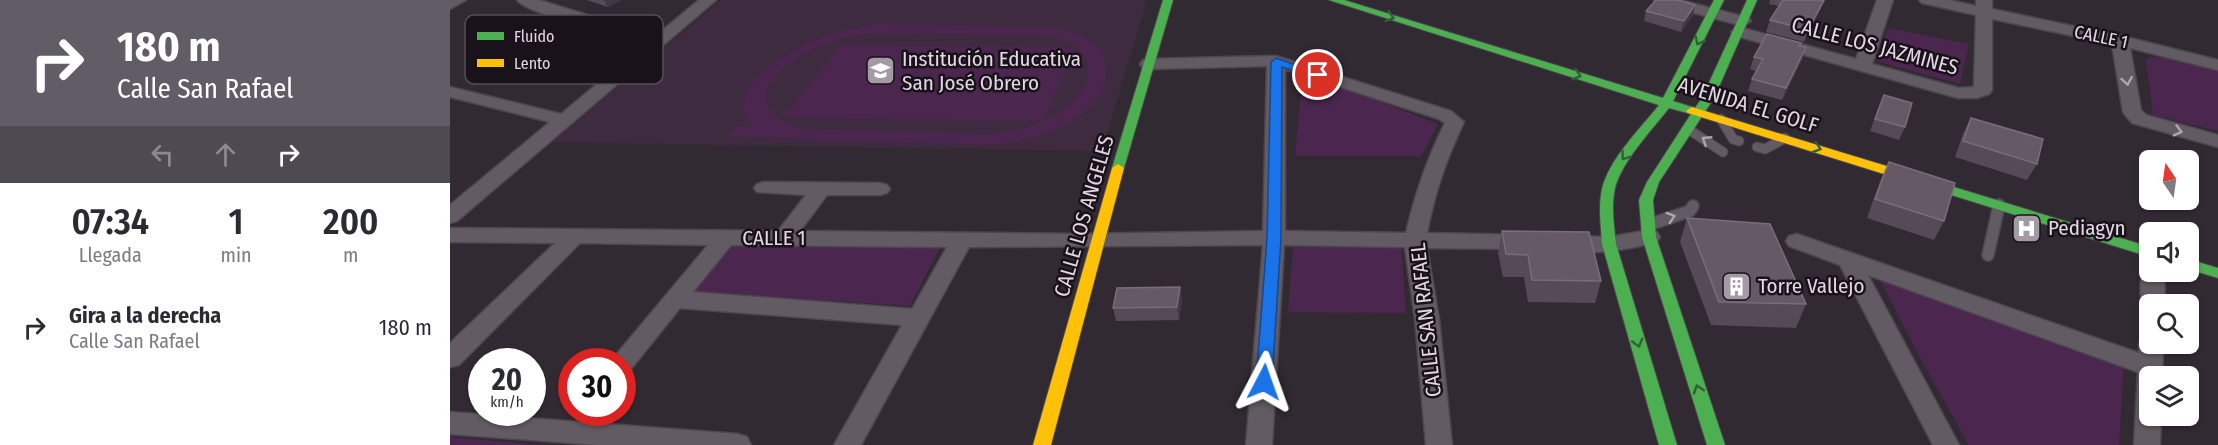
<!DOCTYPE html>
<html lang="es">
<head>
<meta charset="utf-8">
<style>
	:root { --surface:#fff; --page:#f7f7f7; --text:#2b2b33; --muted:#7c7c81 }
	body { margin:0; font-family:"Fira Sans Condensed",sans-serif; background:var(--page); color:var(--text); height:100vh; display:flex; flex-direction:column; font-size:22px; white-space:nowrap }
	* { box-sizing:border-box; margin:0 }
	p { font-size:20px; color:var(--muted) }
	.icon { flex:none; width:33px; height:33px; fill:none; stroke:currentColor; stroke-width:2; stroke-linecap:round; stroke-linejoin:round }
	.map { position:relative; flex:1; overflow:hidden }
	.sheet { display:flex; flex-direction:column; background:var(--surface); width:450px }
	.sheet>* { flex:none }
	.top-card { background:#615d66; color:#fff; overflow:hidden }
	.needle { width:39px; rotate:347deg }
	.tools { position:absolute; left:1689px; top:150px; display:grid; gap:12px }
	.tools a { display:grid; place-items:center; width:60px; height:60px; border-radius:9px; background:var(--surface); box-shadow:0 2px 4px #0004; font-size:30px }
	.speed { position:absolute; left:18px; top:348px; display:flex; gap:12px; font-size:30px; font-weight:700; text-align:center }
	.speed>* { display:grid; place-content:center; width:78px; height:78px; border-radius:50%; background:var(--surface); box-shadow:0 2px 4px #0004; line-height:1 }
	.speed small { font-size:15px; font-weight:400 }
	.speed .limit { border:9px solid #d22; background:#fff; color:#111 }
	.pin { position:absolute; display:grid; place-items:center; width:51px; height:51px; color:#fff; margin:-26px; border:3px solid #fff; border-radius:50%; box-shadow:0 2px 6px #0007 }
	.me { position:absolute; width:66px; margin:-33px; rotate:4deg; stroke-linejoin:round; filter:drop-shadow(0 0 4px #0008) }
	.turn { display:flex; align-items:center; gap:21px; height:126px; padding:0 18px; font-size:27px }
	.turn .icon { width:78px; height:78px; stroke-width:2.5 }
	.turn b { display:block; font-size:42px; line-height:51px }
	.lanes { display:flex; align-items:center; height:57px; padding:0 18px; background:#0003; justify-content:center; gap:30px; direction:ltr }
	.lanes .off { opacity:.35 }
	.eta { display:flex; justify-content:space-evenly; align-items:center; height:102px; text-align:center }
	.eta b { font-size:36px; font-weight:600; line-height:42px }
	ul { padding:0; list-style:none }
	li { display:flex; align-items:center; gap:18px; height:84px; padding:0 18px }
	li div { flex:1 }
	li b { display:block; font-size:22px }
	li em { font-style:normal }
	main { display:flex; flex:1; min-height:0 }
	.map>svg:first-child { display:block }
	.built { fill:#3e2b40 }
	.green { fill:#4b274f; fill-rule:evenodd }
	.lines { fill:none; stroke-linecap:round; stroke-linejoin:round }
	.lane-far1-casing { stroke:#4e464f; stroke-width:11 }
	.lane-casing { stroke:#4e464f; stroke-width:14 }
	.street-casing { stroke:#4e464f; stroke-width:3 }
	.fast-casing { stroke:#4e464f; stroke-width:2 }
	.slow-casing { stroke:#4e464f; stroke-width:2 }
	.lane-far1 { stroke:#625b63; stroke-width:9 }
	.lane { stroke:#625b63; stroke-width:11 }
	.street { fill:#625b63; fill-rule:evenodd }
	.fast { fill:#4caf50; fill-rule:evenodd }
	.slow { fill:#ffc107; fill-rule:evenodd }
	.wall { fill:#564a58 }
	.shaded-wall { fill:#423743 }
	.building { fill:#665966; stroke:#796d7a; stroke-width:1.5 }
	.oneway { stroke:#326035 }
	.oneway2 { stroke:#afa5b0 }
	.route { fill:#1a73e8; stroke:#114b97; stroke-width:1.5 }
	.labels { text-anchor:middle; dominant-baseline:central; stroke-width:5; stroke-linejoin:round; paint-order:stroke }
	.far-street-label { font-size:18px; fill:#e2d7e3; stroke:#19121a }
	.street-label { font-size:21px; fill:#e2d7e3; stroke:#19121a }
	.poi-label { font-size:21px; fill:#e2d7e3; stroke:#19121a; text-anchor:start }
	.key { fill:#19121a; stroke:#554d56; stroke-width:1.5 }
	.key-label { font-size:16px; fill:#e2d7e3 }
</style>
</head>
<body>
<main>
<section class="sheet">
<div class="top-card">
<div class="turn"><svg class="icon" aria-label="right" viewBox="0 0 24 24"><path d="M7 20v-9h11M14 6l5 5-5 5"/></svg><div><b>180 m</b>Calle San Rafael</div></div>
<div class="lanes"><svg class="icon off" aria-label="left" viewBox="0 0 24 24"><path d="M17 20v-9H6M10 6l-5 5 5 5"/></svg><svg class="icon off" aria-label="ahead" viewBox="0 0 24 24"><path d="M12 20V5M6 11l6-6 6 6"/></svg><svg class="icon" aria-label="right" viewBox="0 0 24 24"><path d="M7 20v-9h11M14 6l5 5-5 5"/></svg></div>
</div>
<div class="eta">
<div><b>07:34</b><p>Llegada</p></div>
<div><b>1</b><p>min</p></div>
<div><b>200</b><p>m</p></div>
</div>
<ul>
<li><svg class="icon" aria-label="right" viewBox="0 0 24 24"><path d="M7 20v-9h11M14 6l5 5-5 5"/></svg><div><b>Gira a la derecha</b><p>Calle San Rafael</p></div><em>180 m</em></li>
</ul>
</section>
<div class="map">
<svg width="1768" height="445" viewBox="0 0 1768 445">
	<rect width="100%" height="100%" fill="#322a33"/>
	<!-- built -->
	<polygon class="built" points="271,0 697,0 652,151 102,142"/>
	<!-- green -->
	<g class="green">
		<path d="M426,24L608,28C681,44 664,103 607,129C587,138 565,142 544,145L278,136L287,126H303C265,91 348,45 376,36C392,30 409,28 426,24ZM426,33C466,33 507,34 547,35C569,35 595,32 616,41C630,47 641,60 638,77C634,99 613,112 594,120L625,48L391,45L334,117L592,121L563,131L538,134L353,129C285,108 322,66 368,47C386,39 406,35 426,33Z"/>
		<polygon points="1438,28 1519,44 1510,84 1426,61"/>
		<polygon points="1700,57 1714,58 1768,71 1768,131 1703,115 1696,60"/>
		<polygon points="853,72 988,124 971,156 845,156"/>
		<polygon points="278,243 491,245 460,306 239,291"/>
		<polygon points="843,246 951,248 956,313 838,312"/>
		<polygon points="1429,277 1674,362 1669,445 1519,445 1471,360"/>
		<polygon points="0,437 92,445 0,445"/>
	</g>
	<g class="lines">
		<defs>
			<g id="lane-far1">
				<polyline points="1271,119 1283,139 1289,141"/>
				<polyline points="1238,129 1273,152"/>
				<polyline points="1307,147 1315,149 1335,138"/>
			</g>
			<g id="lane">
				<polyline points="1201,224 1240,211 1243,206"/>
				<polyline points="1538,255 1549,205"/>
			</g>
			<g id="street">
				<polygon points="0,0 16,0 0,9"/>
				<path d="M67,0H89L144,17L214,29L249,0H266L7,221L0,223V205L100,122L0,97V87L111,114L204,37C178,33 82,18 67,0Z"/>
				<polygon points="1204,0 1230,0 1299,18 1301,21 1293,26 1207,3"/>
				<polygon points="1427,0 1443,0 1422,64 1509,88 1524,87 1526,15 1472,3 1469,0 1499,0 1526,6 1526,0 1542,0 1542,9 1684,39 1768,60 1768,70 1680,48 1691,110 1696,115 1768,135 1768,147 1682,123 1673,112 1662,44 1542,19 1542,90 1539,94 1527,98 1508,98 1283,35 1281,32 1289,27 1406,59"/>
				<path d="M826,56L1001,111L1014,122C996,160 985,192 977,233L1076,235L1084,237L1087,242L1084,247L1076,249L977,248L989,319L1002,445H976L965,319L955,247L834,245L822,445H796L813,245L519,247L411,445H384L452,325L230,308L181,369L172,371V362H160L258,245L130,243L9,365L0,367V343L105,243L0,242V228L328,231L356,195L307,192L304,188L307,184L314,182L430,183L437,185L440,189L437,193L430,195H377L350,231L626,234L813,231L817,66L699,69L693,68L690,64L693,60L699,59ZM835,69L989,119L995,123C977,159 965,194 956,233L835,231ZM281,245L497,247L462,309L243,292Z"/>
				<path d="M1199,230L1207,232L1210,237L1207,242C1176,250 1137,257 1106,248L1103,243L1106,238L1114,236L1159,237Z"/>
				<polygon points="1347,234 1689,353 1689,344 1693,338 1700,335 1700,344 1713,344 1712,376 1700,376 1700,416 1711,416 1710,445 1684,445 1688,372 1418,275 1509,445 1483,445 1390,265 1339,246 1336,241 1339,236"/>
				<path d="M1700,265V272H1714L1715,304H1700V311L1695,310C1689,300 1689,277 1695,267Z"/>
				<polygon points="0,412 288,434 297,437 301,445 147,445 0,434"/>
			</g>
			<g id="fast">
				<polygon points="713,0 723,0 674,168 672,171 664,171 662,168"/>
				<path d="M879,0H894L1213,98L1264,0H1274L1223,101L1245,108L1252,98L1297,0H1307L1264,98L1209,182L1203,200L1206,237L1275,445H1257L1192,237L1189,200L1197,182L1241,114L1219,108C1202,130 1172,161 1165,188C1161,207 1164,225 1166,244L1227,445H1209L1152,244C1151,225 1148,207 1152,189C1159,159 1191,128 1209,105Z"/>
				<polygon points="1471,177 1700,247 1700,257 1466,184 1465,181 1466,178"/>
				<polygon points="1738,259 1768,268 1768,278 1738,269"/>
			</g>
			<g id="slow">
				<polygon points="1242,107 1476,178 1477,181 1476,184 1466,184 1238,113 1236,111"/>
				<polygon points="668,164 674,168 601,445 583,445 662,168"/>
			</g>
		</defs>
		<!-- lane-far1 casing -->
		<use href="#lane-far1" class="lane-far1-casing"/>
		<!-- lane casing -->
		<use href="#lane" class="lane-casing"/>
		<!-- street casing -->
		<use href="#street" class="street-casing"/>
		<!-- fast casing -->
		<use href="#fast" class="fast-casing"/>
		<!-- slow casing -->
		<use href="#slow" class="slow-casing"/>
		<!-- lane-far1 -->
		<use href="#lane-far1" class="lane-far1"/>
		<!-- lane -->
		<use href="#lane" class="lane"/>
		<!-- street -->
		<use href="#street" class="street"/>
		<!-- fast -->
		<use href="#fast" class="fast"/>
		<!-- slow -->
		<use href="#slow" class="slow"/>
	</g>
	<!-- wall -->
	<g class="wall">
		<polygon points="137,0 171,0 158,7"/>
		<polygon points="1320,0 1375,0 1354,42 1316,32 1320,20 1329,6 1319,4"/>
		<polygon points="1245,5 1243,15 1231,32 1194,21 1196,11"/>
		<polygon points="1350,46 1356,47 1352,60 1332,100 1298,91 1302,79 1306,71 1300,69 1304,57"/>
		<polygon points="1434,95 1455,127 1449,140 1420,131"/>
		<polygon points="1521,118 1587,164 1577,180 1505,157 1513,134"/>
		<polygon points="1439,162 1494,221 1484,240 1417,218 1430,181"/>
		<polygon points="1237,218 1356,304 1346,328 1261,325 1230,242"/>
		<polygon points="1052,231 1151,281 1145,303 1078,302 1074,277 1053,277 1048,253"/>
		<polygon points="730,287 732,300 729,320 666,321 663,308"/>
	</g>
	<!-- shaded-wall -->
	<g class="shaded-wall">
		<polygon points="154,0 171,0 158,7"/>
		<polygon points="1374,0 1375,0 1354,42 1358,30"/>
		<polygon points="1245,5 1243,15 1231,32 1234,21"/>
		<polygon points="1356,47 1352,60 1332,100 1336,88"/>
		<polygon points="730,287 732,300 729,320 727,307"/>
	</g>
	<!-- building -->
	<g class="building">
		<polygon points="1206,0 1228,0 1245,5 1234,21 1196,11"/>
		<polygon points="1333,0 1374,0 1358,30 1320,20"/>
		<polygon points="1317,34 1351,43 1349,46 1356,47 1336,88 1302,79 1313,59 1304,57"/>
		<polygon points="1434,95 1462,103 1455,127 1425,119"/>
		<polygon points="1521,118 1593,139 1587,164 1513,141"/>
		<polygon points="1439,162 1505,183 1494,221 1425,199"/>
		<polygon points="1237,218 1320,224 1356,304 1269,302"/>
		<polygon points="1052,231 1139,232 1151,281 1082,280 1078,255 1056,254"/>
		<polygon points="730,287 727,307 663,308 667,288"/>
	</g>
	<!-- one-way arrows -->
	<defs><path id="oneway-chevron" d="M-2-3.5L2.5 0L-2 3.5" fill="none" stroke-width="1.6" stroke-linecap="round" stroke-linejoin="round" transform="scale(1.5)"/></defs>
	<g class="oneway">
		<use href="#oneway-chevron" transform="translate(940 17) rotate(17)"/>
		<use href="#oneway-chevron" transform="translate(1249 41) rotate(116)"/>
		<use href="#oneway-chevron" transform="translate(1127 75) rotate(17)"/>
		<use href="#oneway-chevron" transform="translate(1367 148) rotate(17)"/>
		<use href="#oneway-chevron" transform="translate(1175 156) rotate(126)"/>
		<use href="#oneway-chevron" transform="translate(1188 343) rotate(74)"/>
		<use href="#oneway-chevron" transform="translate(1248 389) rotate(-108)"/>
	</g>
	<g class="oneway2">
		<use href="#oneway-chevron" transform="translate(1677 81) rotate(80)"/>
		<use href="#oneway-chevron" transform="translate(1728 131) rotate(15)"/>
		<use href="#oneway-chevron" transform="translate(1256 140) rotate(-147)"/>
		<use href="#oneway-chevron" transform="translate(1221 217) rotate(-18)"/>
	</g>
	<!-- route -->
	<polygon class="route" points="826,58 874,75 868,78 832,67 831,238 822,382 820,386 814,388 808,386 806,382 817,238 821,62"/>
	<!-- icons -->
	<defs>
		<symbol id="school-square" viewBox="-11 -11 22 22"><rect x="-9" y="-9" width="18" height="18" rx="4" fill="#a49aa5" stroke="#19121a"/><path d="M0-5L7-2L0 1L-7-2ZM-4 1L0 2.5L4 1V4Q0 6-4 4Z" fill="#fff"/></symbol>
		<symbol id="hospital-square" viewBox="-11 -11 22 22"><rect x="-9" y="-9" width="18" height="18" rx="4" fill="#a49aa5" stroke="#19121a"/><path d="M-5-5h3v3.5h4V-5h3V5h-3V1.5h-4V5h-3Z" fill="#fff"/></symbol>
		<symbol id="building-square" viewBox="-11 -11 22 22"><rect x="-9" y="-9" width="18" height="18" rx="4" fill="#a49aa5" stroke="#19121a"/><path d="M-4-6H4V6H1V3H-1V6H-4ZM-2.5-4.3h1.7v1.8h-1.7ZM.8-4.3h1.7v1.8H.8ZM-2.5-1h1.7V.8h-1.7ZM.8-1h1.7V.8H.8Z" fill="#fff"/></symbol>
	</defs>
	<g fill-rule="evenodd">
		<use href="#school-square" x="414" y="54" width="33" height="33"/>
		<use href="#hospital-square" x="1560" y="212" width="33" height="33"/>
		<use href="#building-square" x="1270" y="270" width="33" height="33"/>
	</g>
	<g class="labels">
		<!-- far-street labels -->
		<g class="far-street-label">
			<text transform="translate(1651 37) rotate(12)">CALLE 1</text>
		</g>
		<!-- street labels -->
		<g class="street-label">
			<text transform="translate(1425 46) rotate(15)">CALLE LOS JAZMINES</text>
			<text transform="translate(1298 105) rotate(17)">AVENIDA EL GOLF</text>
			<text transform="translate(634 216) rotate(-74)">CALLE LOS ANGELES</text>
			<text x="324" y="238">CALLE 1</text>
			<text transform="translate(976 320) rotate(-96)">CALLE SAN RAFAEL</text>
		</g>
		<!-- poi labels -->
		<g class="poi-label">
			<text x="452" y="59">Institución Educativa<tspan x="452" dy="24">San José Obrero</tspan></text>
			<text x="1598" y="228">Pediagyn</text>
			<text x="1308" y="286">Torre Vallejo</text>
		</g>
	</g>
	<!-- legend -->
	<rect x="15" y="15" width="198" height="69" rx="9" class="key"/>
	<rect x="27" y="32" width="27" height="8" fill="#4caf50"/>
	<rect x="27" y="59" width="27" height="8" fill="#ffc107"/>
	<g class="key-label">
		<text x="64" y="42">Fluido</text>
		<text x="64" y="69">Lento</text>
	</g>
</svg>
<div class="tools">
<a><svg class="needle" viewBox="-14 -14 28 28"><path d="M0-13l5 13h-10z" fill="#e53935"/><path d="M0 13l5-13h-10z" fill="#7c7c81"/></svg></a>
<a><svg class="icon" aria-label="sound" viewBox="0 0 24 24"><path d="M4 9h4l5-4v14l-5-4H4zM17 9q2 3 0 6"/></svg></a>
<a><svg class="icon" aria-label="search" viewBox="0 0 24 24"><circle cx="10" cy="10" r="6"/><path d="M15 15l6 6"/></svg></a>
<a><svg class="icon" aria-label="layers" viewBox="0 0 24 24"><path d="M12 4l9 5-9 5-9-5zM3 14l9 5 9-5"/></svg></a>
</div>
<div class="speed"><div>20<small>km/h</small></div><div class="limit">30</div></div>
<div class="pin" style="left:868px;top:75px;background:#d93025"><svg class="icon" aria-label="arrive" viewBox="0 0 24 24"><path d="M6 21V4h12l-3 4 3 4H6"/></svg></div>
<svg class="me" style="left:814px;top:382px" viewBox="-20 -20 40 40"><path d="M0-17L14 15 0 8-14 15z" fill="#1a73e8" stroke="#fff" stroke-width="4"/></svg>
</div>
</main>
</body>
</html>
